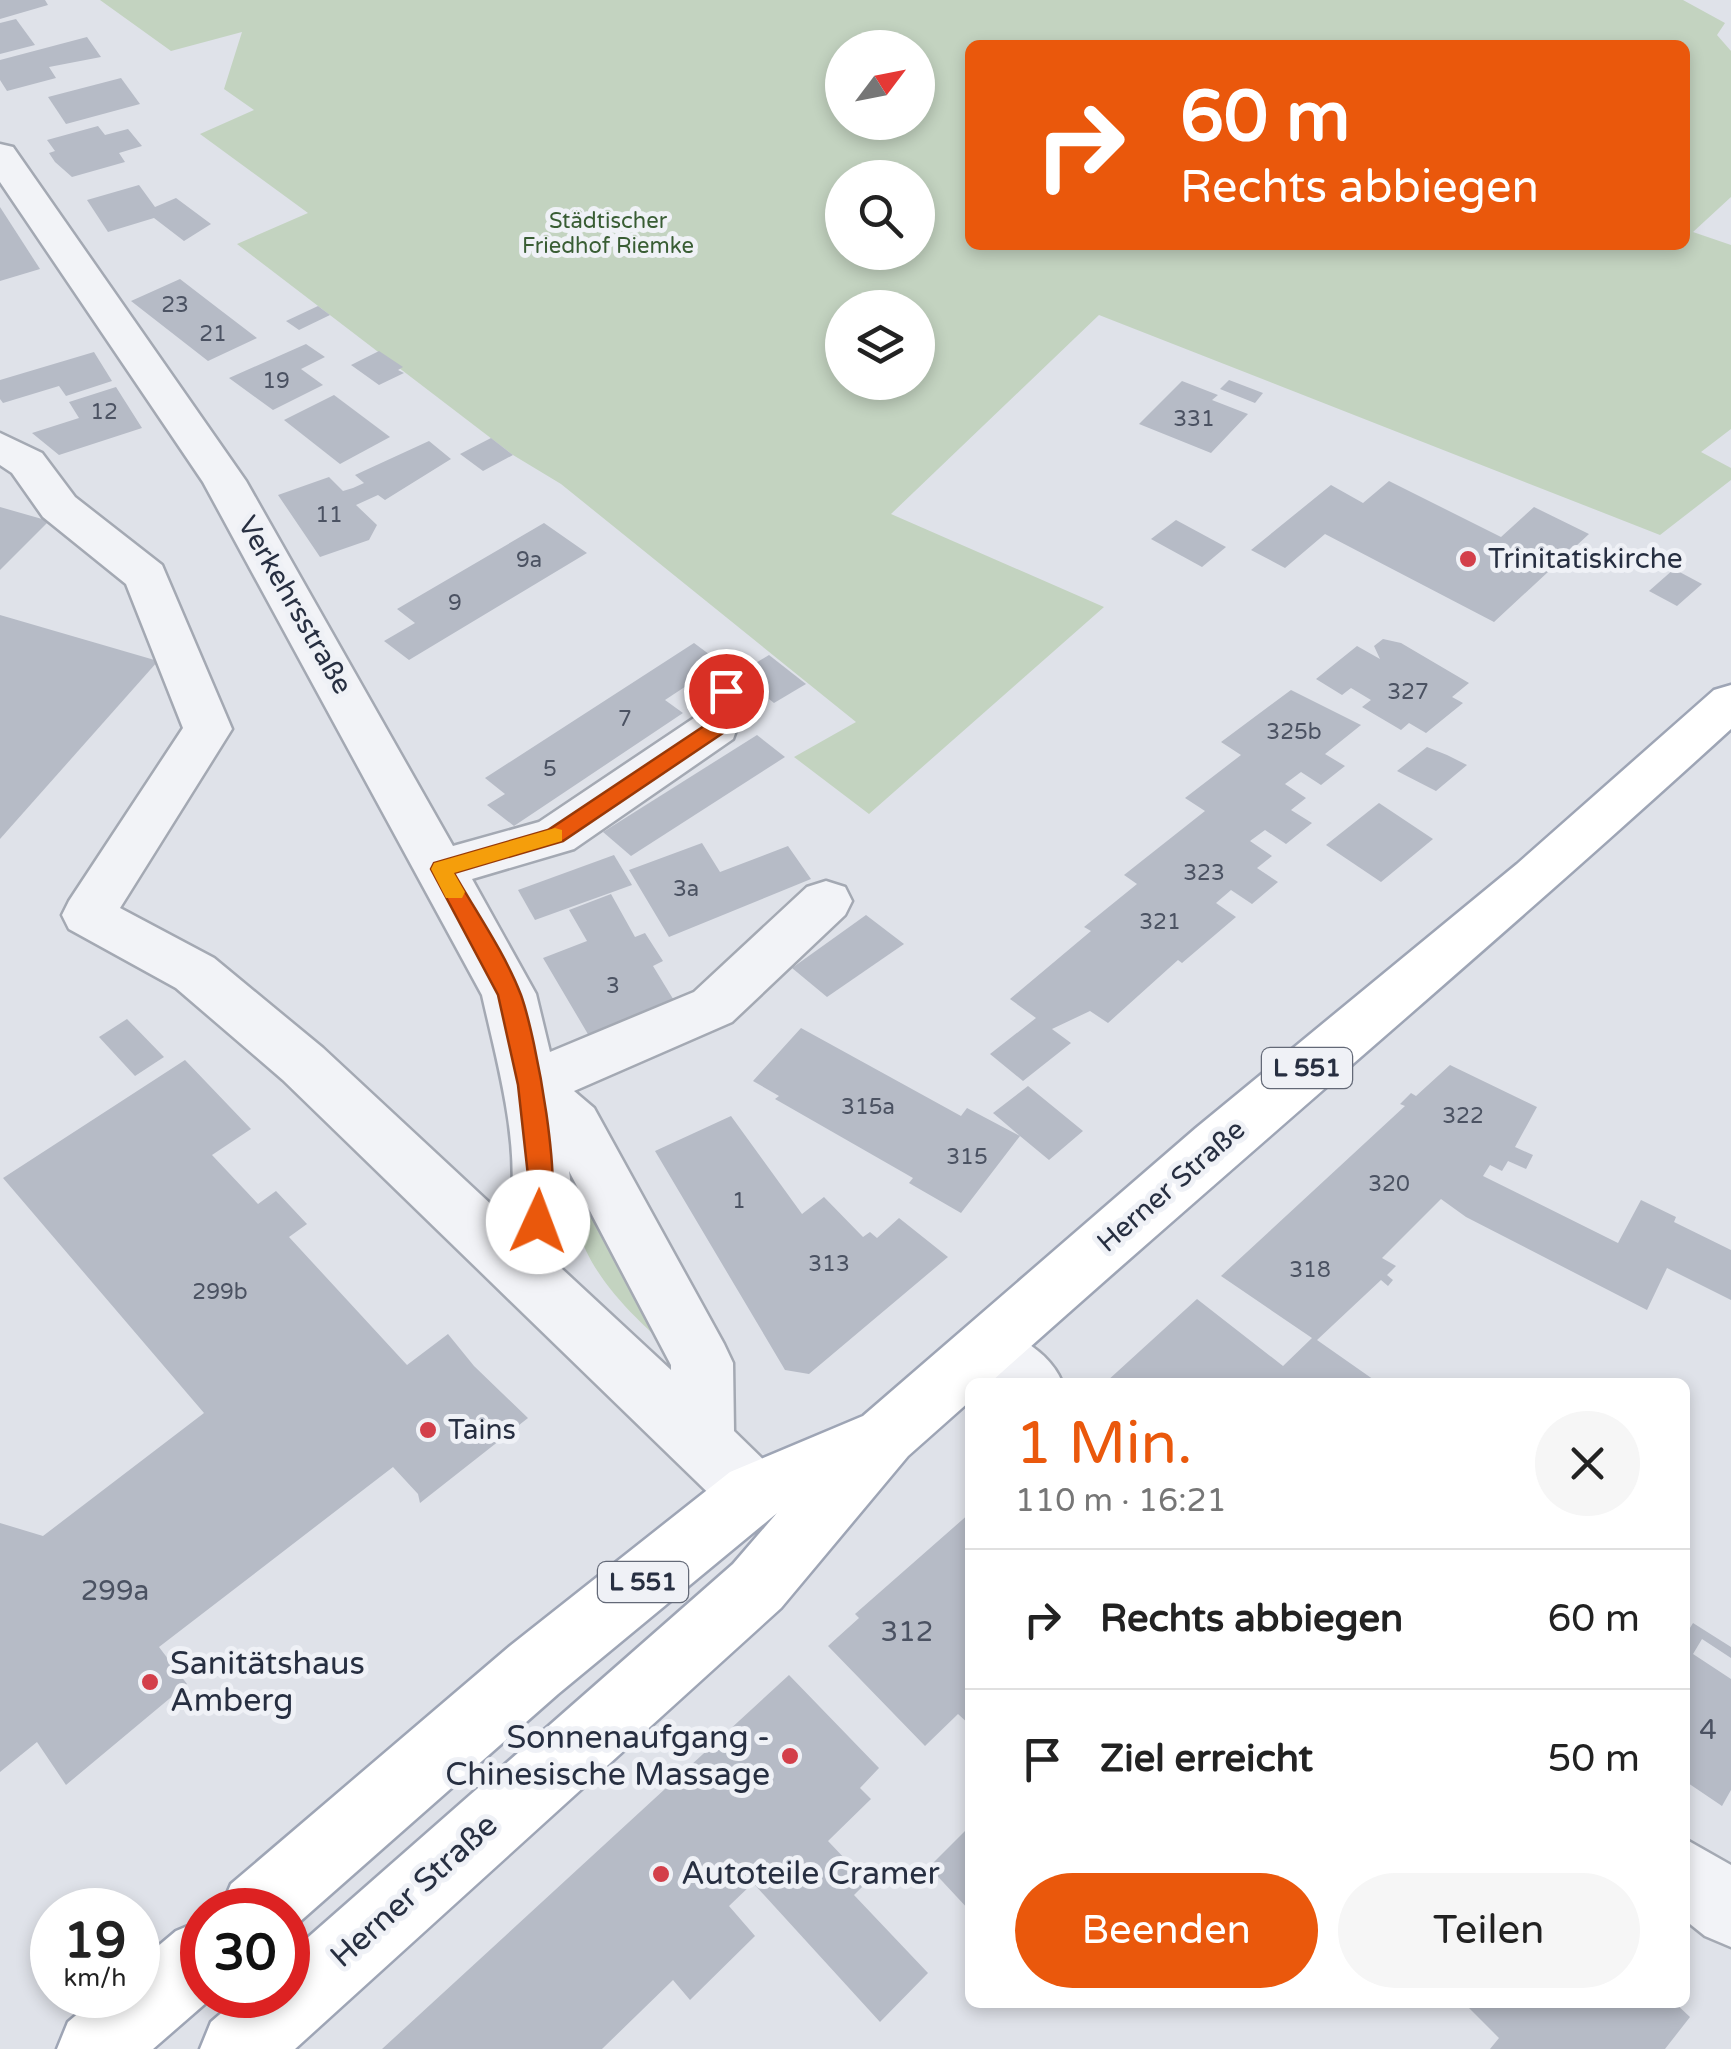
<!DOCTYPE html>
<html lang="de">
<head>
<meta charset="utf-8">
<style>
	:root { --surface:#fff; --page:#f6f6f6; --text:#222; --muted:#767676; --line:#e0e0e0; --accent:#ea580c }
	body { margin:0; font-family:"Varela Round",sans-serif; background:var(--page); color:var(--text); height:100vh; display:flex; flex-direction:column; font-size:38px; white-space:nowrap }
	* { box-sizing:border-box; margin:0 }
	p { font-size:32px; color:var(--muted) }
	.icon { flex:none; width:55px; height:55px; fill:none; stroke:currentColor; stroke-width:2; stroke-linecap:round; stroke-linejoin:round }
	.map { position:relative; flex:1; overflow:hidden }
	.sheet { position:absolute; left:965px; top:1378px; width:725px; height:630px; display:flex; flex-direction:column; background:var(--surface); border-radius:15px; box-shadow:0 5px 15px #0003 }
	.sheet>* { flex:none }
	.hud { position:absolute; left:965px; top:40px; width:725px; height:210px; border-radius:15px; box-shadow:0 5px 15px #0003; background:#ea580c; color:#fff; overflow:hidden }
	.needle { width:65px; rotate:58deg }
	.controls { position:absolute; left:825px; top:30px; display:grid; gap:20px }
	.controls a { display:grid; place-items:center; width:110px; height:110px; border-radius:50%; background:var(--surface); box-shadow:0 5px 15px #0003; font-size:50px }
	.speed { position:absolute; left:30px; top:1888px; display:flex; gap:20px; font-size:50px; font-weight:700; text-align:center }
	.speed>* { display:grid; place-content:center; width:130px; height:130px; border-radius:50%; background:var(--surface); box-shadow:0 5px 15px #0003; line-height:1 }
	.speed small { font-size:25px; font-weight:400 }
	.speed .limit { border:15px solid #d22; background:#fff; color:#111 }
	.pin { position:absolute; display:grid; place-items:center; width:85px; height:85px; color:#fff; margin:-42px; border:5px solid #fff; border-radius:50%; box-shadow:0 2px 10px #0007 }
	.me { position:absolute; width:110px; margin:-55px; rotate:2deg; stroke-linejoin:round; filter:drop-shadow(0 0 8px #0008) }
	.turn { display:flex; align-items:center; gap:35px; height:210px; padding:0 50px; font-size:45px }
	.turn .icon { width:130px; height:130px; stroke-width:2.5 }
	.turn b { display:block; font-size:70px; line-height:85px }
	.round { display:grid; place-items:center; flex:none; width:105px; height:105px; border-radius:52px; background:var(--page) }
	.overview { display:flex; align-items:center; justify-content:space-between; height:170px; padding:0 50px }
	h1 { font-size:60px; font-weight:600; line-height:75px; color:var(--accent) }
	.cta { display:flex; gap:20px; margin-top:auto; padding:20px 50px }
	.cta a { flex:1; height:115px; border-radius:60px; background:var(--accent); color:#fff; font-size:40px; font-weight:600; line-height:115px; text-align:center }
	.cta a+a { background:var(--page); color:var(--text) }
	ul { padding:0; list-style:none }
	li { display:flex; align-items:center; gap:30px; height:140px; padding:0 50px; border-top:2px solid var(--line) }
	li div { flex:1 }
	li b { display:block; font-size:38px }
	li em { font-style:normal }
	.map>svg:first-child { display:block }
	.green { fill:#c3d3c0; fill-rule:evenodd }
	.building { fill:#b6bbc6 }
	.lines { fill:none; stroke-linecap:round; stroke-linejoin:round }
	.minor-casing { stroke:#a4a9b3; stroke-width:5 }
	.major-casing { stroke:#9ea5b5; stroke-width:5 }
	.minor { fill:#f2f3f7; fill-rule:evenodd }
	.major { fill:#fff; fill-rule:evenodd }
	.route { fill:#ea580c; stroke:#983908; stroke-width:2.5 }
	.slow { fill:#f59e0b }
	.poi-dot { fill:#d33f4a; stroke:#eff1f6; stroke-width:4 }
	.labels { text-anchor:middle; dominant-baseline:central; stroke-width:10; stroke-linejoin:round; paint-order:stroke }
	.far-park-label { font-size:22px; fill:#395d34; stroke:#eff1f6 }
	.number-label { font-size:22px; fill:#4b5262 }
	.shield { fill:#eff1f6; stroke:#636977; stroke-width:2.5 }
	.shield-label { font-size:25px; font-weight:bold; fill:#272f41 }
	.poi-label { font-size:28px; fill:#272f41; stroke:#eff1f6; text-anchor:start }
	.street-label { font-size:28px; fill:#272f41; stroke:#eff1f6 }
	.near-number-label { font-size:28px; fill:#4b5262 }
	.near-poi-label { font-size:32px; fill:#272f41; stroke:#eff1f6; text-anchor:start }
	.near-street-label { font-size:32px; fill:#272f41; stroke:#eff1f6 }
</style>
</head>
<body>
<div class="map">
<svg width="1731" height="2049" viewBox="0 0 1731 2049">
	<rect width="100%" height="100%" fill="#dfe2e9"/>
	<!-- green -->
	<g class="green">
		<path d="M100,0H1683L1725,23L1717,35L1731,51V197L1693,232L1731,245V429L1701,452L1731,468V480L1660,535L1099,315L891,514L1104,607L869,814L794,757L856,722L561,484L513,455L237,244L308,213L200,134L254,110L224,89L242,32L171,51ZM970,45H1685V245H970ZM842,48H918V122H842ZM842,178H918V252H842ZM842,308H918V382H842Z"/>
		<path d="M575,1168L685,1363C623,1307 569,1262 569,1172Z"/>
	</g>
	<!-- building -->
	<g class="building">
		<polygon points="0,0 45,0 48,5 0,19"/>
		<polygon points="16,19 35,45 0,54 0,23"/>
		<polygon points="87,37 101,57 49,67 56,78 7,91 0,80 0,60"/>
		<polygon points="121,78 140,104 66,124 48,97"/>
		<polygon points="98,126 105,135 128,129 142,146 119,153 125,162 72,177 55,162 49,153 55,151 47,140"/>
		<polygon points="139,185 155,207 176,198 211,224 184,241 154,218 108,232 87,200"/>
		<polygon points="0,207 40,269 0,281"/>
		<polygon points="180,279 219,309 257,338 208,361 131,301"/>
		<polygon points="318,306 330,315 299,330 286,321"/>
		<polygon points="306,344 325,357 301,369 323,385 273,410 229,378"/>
		<polygon points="379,351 403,367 398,370 404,373 379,385 351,365"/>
		<polygon points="94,352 112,381 66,396 59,386 3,403 0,399 0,380"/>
		<polygon points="1229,380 1263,393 1255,403 1220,389"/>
		<polygon points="1182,381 1218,395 1212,400 1248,414 1211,453 1139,424"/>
		<polygon points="116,387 142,428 59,455 32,433 79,418 69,402"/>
		<polygon points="334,395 390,437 340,464 284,420"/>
		<polygon points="491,438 513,455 483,471 460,454"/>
		<polygon points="429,441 451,459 385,500 378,495 356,505 377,525 369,540 320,557 278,495 329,477 343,491 353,488 364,483 355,475"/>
		<polygon points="1389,481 1501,537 1534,507 1589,534 1494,622 1325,534 1285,568 1251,550 1331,485 1363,503"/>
		<polygon points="0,507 49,521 0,570"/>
		<polygon points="1176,520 1226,547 1202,567 1151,539"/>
		<polygon points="544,523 587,553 409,660 384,641 415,623 397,609"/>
		<polygon points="1674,569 1702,584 1677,606 1649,591"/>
		<polygon points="0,615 158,661 0,839"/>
		<polygon points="1383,639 1401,643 1469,683 1452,697 1463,703 1426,733 1409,723 1401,730 1362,707 1371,700 1351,688 1342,695 1316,679 1357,646 1380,659 1374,646"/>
		<polygon points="694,643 721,663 665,700 683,713 514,826 487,805 505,794 485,778"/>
		<polygon points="769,655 806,684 774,703 737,674"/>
		<polygon points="1291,690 1361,725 1325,754 1345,766 1321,785 1301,772 1285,784 1306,798 1291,810 1312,823 1286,844 1265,830 1250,841 1272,856 1257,868 1278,882 1252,904 1231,890 1216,903 1236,917 1182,963 1178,960 1108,1023 1090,1011 1052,1029 1071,1043 1023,1081 990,1054 1036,1018 1010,999 1091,931 1084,927 1137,884 1124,875 1205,811 1185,798 1241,755 1221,742"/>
		<polygon points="757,735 785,757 631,856 603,832"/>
		<polygon points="1427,747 1447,755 1467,765 1436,791 1397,771"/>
		<polygon points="1379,803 1433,839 1381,882 1326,845"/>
		<polygon points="702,843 720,872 788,846 811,879 669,937 629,870"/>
		<polygon points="614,855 632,885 535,920 518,890"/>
		<polygon points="611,894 635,937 645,933 663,961 653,966 678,1007 592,1041 543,958 587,941 569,910"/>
		<polygon points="866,915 904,944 827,997 792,968"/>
		<polygon points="127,1019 164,1057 135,1076 99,1037"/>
		<polygon points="801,1028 961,1116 967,1108 1020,1136 993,1113 1028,1086 1083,1131 1049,1160 1020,1136 961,1213 909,1183 913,1178 775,1099 779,1096 753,1081"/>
		<polygon points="185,1060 251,1129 212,1155 258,1204 276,1191 307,1224 289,1237 407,1365 448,1334 474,1366 528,1418 420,1503 418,1494 393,1467 159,1647 187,1684 66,1785 37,1742 0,1772 0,1523 43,1536 204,1413 3,1178"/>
		<polygon points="1450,1065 1537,1107 1515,1147 1533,1155 1526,1169 1508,1161 1502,1171 1490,1165 1483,1176 1618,1243 1641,1200 1676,1217 1674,1222 1731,1250 1731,1300 1667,1268 1647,1310 1466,1217 1441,1199 1382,1258 1396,1266 1387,1275 1393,1280 1388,1286 1381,1280 1317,1340 1377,1382 1106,1382 1197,1299 1283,1366 1312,1338 1221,1276 1405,1106 1400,1104 1411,1093 1416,1096"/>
		<polygon points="731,1116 802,1214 824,1197 863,1237 870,1232 877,1238 899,1218 948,1257 809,1374 785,1370 655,1151"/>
		<polygon points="970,1513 970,1725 958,1714 925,1746 828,1646 859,1618 855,1614"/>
		<polygon points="1693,1623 1731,1647 1731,1658 1702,1639 1693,1654 1731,1679 1731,1790 1722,1806 1685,1781 1685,1661 1690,1652 1685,1650 1685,1636"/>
		<polygon points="789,1675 879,1768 860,1788 871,1799 828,1841 867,1882 854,1895 928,1973 880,2022 753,1883 729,1906 755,1936 690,2000 673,1980 602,2049 382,2049"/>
		<polygon points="970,1826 970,1911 929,1867"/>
		<polygon points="1463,2002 1674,2002 1690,2017 1665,2049 1490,2049 1499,2038"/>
	</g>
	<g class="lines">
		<defs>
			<g id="minor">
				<path d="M0,144L13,147L246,481L453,846L539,822L694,718L709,679L726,674L743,679L750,691L733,739L574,849L472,879L536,994L550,1052L694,992L807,887L826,881L845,887L852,901L845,915L732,1022L574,1091L594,1108L724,1344L733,1363L734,1431L776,1472L785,1493L776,1514L753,1523L730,1514L283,1080L176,988L69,929L62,915L69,901L183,728L126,584L43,517L12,473L0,465V433L42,453L75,497L162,565L232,729L120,908L214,958L323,1048L509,1221C522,1148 498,1066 482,995L203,482L0,182ZM569,1171L671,1365V1370L561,1268L572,1194Z"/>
				<path d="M985,1323C1016,1334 1050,1352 1062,1382C1018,1382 976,1396 954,1350L963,1331Z"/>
				<polygon points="1685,1839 1731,1865 1731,1947 1705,1936 1685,1920"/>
			</g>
			<g id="major">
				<path d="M1731,685V729C1488,951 1236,1162 991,1382H970V1401L908,1456L781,1608L295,2049H200L211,2022L242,1995H288V1955L733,1564L777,1513L558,1694L288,1932V1910H220L231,1884L510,1646L730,1472L863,1416L1196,1128L1517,864L1714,690Z"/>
				<polygon points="202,1920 202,1995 215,1995 153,2049 57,2049 68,2022 100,1995 138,1995 138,1963 176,1931"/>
			</g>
		</defs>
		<!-- minor casing -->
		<use href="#minor" class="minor-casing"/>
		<!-- major casing -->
		<use href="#major" class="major-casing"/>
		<!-- minor -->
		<use href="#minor" class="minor"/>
		<!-- major -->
		<use href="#major" class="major"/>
	</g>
	<!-- route -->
	<path class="route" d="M726,684L736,691L723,733L563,841L454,873C476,912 505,953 521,995C536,1037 565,1191 547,1229H529L526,1222L530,1194L518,1085L498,995L431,869L434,863L548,830L707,724L716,691Z"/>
	<!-- slow -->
	<polygon class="slow" points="555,828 562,830 562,841 454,873 465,892 462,898 446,898 431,869 434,863"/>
	<!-- markers -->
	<g class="poi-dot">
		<circle cx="1468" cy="559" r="10"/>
		<circle cx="428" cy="1430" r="10"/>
		<circle cx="150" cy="1682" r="10"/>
		<circle cx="790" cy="1756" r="10"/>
		<circle cx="661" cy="1874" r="10"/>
	</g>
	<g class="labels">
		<!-- far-park labels -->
		<g class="far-park-label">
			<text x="608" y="221">Städtischer<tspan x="608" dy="25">Friedhof Riemke</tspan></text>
		</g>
		<!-- number labels -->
		<g class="number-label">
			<text x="175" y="305">23</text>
			<text x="213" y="334">21</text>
			<text x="276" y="381">19</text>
			<text x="104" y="412">12</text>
			<text x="1194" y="419">331</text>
			<text x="329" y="515">11</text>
			<text x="529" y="560">9a</text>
			<text x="455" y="603">9</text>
			<text x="1408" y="692">327</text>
			<text x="625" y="719">7</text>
			<text x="1294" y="732">325b</text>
			<text x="550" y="769">5</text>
			<text x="1204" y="873">323</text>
			<text x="686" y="889">3a</text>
			<text x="1160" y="922">321</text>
			<text x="613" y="986">3</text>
			<text x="868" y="1107">315a</text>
			<text x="1463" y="1116">322</text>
			<text x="967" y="1157">315</text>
			<text x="1389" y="1184">320</text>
			<text x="739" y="1201">1</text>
			<text x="829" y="1264">313</text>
			<text x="1310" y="1270">318</text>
			<text x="220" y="1292">299b</text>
		</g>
		<!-- shield labels -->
		<g class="shield">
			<rect x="1262" y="1048" width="90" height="40" rx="8"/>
			<rect x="598" y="1562" width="90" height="40" rx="8"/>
		</g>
		<g class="shield-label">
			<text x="1307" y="1068">L 551</text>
			<text x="643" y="1582">L 551</text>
		</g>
		<!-- poi labels -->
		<g class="poi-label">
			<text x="1488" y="559">Trinitatiskirche</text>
			<text x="448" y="1430">Tains</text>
		</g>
		<!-- street labels -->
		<g class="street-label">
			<text transform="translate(295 605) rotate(60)">Verkehrsstraße</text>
			<text transform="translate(1171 1186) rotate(-41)">Herner Straße</text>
		</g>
		<!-- near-number labels -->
		<g class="near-number-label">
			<text x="115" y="1591">299a</text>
			<text x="907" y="1632">312</text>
			<text x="1708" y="1730">4</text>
		</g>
		<!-- near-poi labels -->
		<g class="near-poi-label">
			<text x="170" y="1664">Sanitätshaus<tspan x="170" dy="37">Amberg</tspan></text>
			<text x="770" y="1738" text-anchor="end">Sonnenaufgang -<tspan x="770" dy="37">Chinesische Massage</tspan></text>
			<text x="681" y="1874">Autoteile Cramer</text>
		</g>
		<!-- near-street labels -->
		<g class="near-street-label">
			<text transform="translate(414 1891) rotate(-42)">Herner Straße</text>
		</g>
	</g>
</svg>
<div class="controls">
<a><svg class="needle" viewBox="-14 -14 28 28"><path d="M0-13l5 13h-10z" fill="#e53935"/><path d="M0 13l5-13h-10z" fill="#767676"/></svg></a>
<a><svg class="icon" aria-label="search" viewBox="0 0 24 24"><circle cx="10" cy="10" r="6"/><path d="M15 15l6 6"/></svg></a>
<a><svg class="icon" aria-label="layers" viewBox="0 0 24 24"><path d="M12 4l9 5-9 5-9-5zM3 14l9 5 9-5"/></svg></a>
</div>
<div class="speed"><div>19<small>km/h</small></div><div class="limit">30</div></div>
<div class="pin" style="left:726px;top:691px;background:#d93025"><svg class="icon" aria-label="arrive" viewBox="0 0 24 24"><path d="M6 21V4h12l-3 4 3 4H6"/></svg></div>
<svg class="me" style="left:538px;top:1222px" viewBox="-20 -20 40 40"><circle r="19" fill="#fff"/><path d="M0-13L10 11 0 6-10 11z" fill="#ea580c"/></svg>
<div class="hud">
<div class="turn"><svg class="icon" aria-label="right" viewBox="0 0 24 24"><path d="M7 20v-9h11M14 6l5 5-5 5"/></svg><div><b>60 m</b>Rechts abbiegen</div></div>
</div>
<section class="sheet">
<div class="overview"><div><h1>1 Min.</h1><p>110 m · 16:21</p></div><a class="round"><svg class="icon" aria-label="close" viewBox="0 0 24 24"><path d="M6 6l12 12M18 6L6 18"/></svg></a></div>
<ul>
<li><svg class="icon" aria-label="right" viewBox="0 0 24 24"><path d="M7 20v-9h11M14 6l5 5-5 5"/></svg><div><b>Rechts abbiegen</b></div><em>60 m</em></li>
<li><svg class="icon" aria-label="arrive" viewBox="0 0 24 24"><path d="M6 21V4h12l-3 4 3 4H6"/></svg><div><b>Ziel erreicht</b></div><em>50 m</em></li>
</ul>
<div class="cta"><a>Beenden</a><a>Teilen</a></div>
</section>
</div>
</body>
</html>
